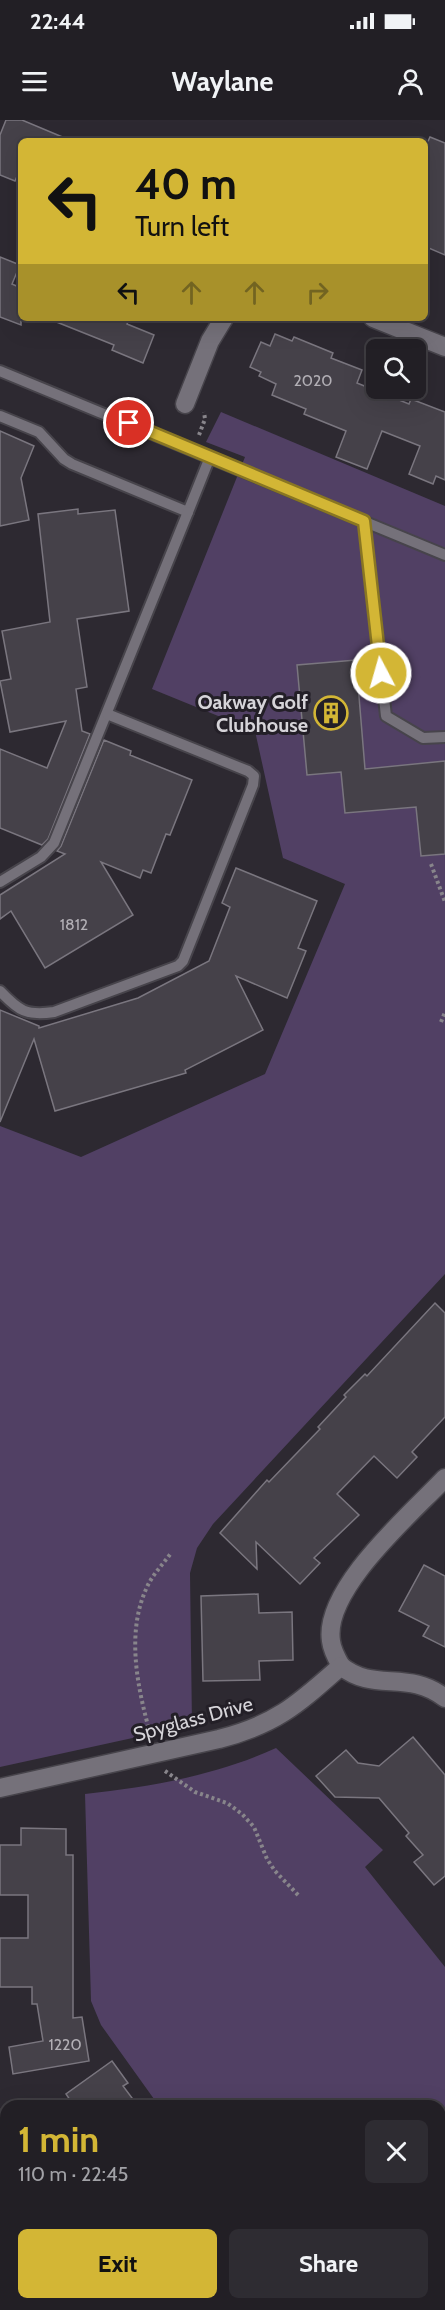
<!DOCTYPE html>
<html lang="en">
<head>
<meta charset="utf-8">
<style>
	:root { --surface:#221f25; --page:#2e2c32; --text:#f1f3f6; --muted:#a2a2a7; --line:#3f3d42; --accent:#d3b635 }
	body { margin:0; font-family:Cabin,sans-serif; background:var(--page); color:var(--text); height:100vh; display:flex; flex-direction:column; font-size:22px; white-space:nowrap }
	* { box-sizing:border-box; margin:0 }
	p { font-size:20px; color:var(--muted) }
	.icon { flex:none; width:33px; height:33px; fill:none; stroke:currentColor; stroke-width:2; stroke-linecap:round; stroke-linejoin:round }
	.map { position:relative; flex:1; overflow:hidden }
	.side { position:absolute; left:0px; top:1980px; width:446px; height:210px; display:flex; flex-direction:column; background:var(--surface); border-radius:18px 18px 0 0; box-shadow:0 6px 24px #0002,0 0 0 2px var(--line) }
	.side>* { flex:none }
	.guide { position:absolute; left:18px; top:18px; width:410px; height:183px; border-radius:9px; box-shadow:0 6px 24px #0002,0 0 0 2px var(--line); background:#d3b635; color:#111; overflow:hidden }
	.fabs { position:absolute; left:366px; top:219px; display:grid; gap:12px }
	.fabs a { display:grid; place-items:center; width:60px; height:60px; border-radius:9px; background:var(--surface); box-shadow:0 6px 24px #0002,0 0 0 2px var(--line); font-size:30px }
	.pin { position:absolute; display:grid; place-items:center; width:51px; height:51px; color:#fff; margin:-26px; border:3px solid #fff; border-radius:50%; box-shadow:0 2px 6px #0007 }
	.me { position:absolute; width:66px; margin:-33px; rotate:354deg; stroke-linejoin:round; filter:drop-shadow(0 0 4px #0008) }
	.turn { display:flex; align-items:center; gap:21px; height:126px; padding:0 18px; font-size:27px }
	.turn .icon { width:78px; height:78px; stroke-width:2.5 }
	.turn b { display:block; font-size:42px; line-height:51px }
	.lanes { display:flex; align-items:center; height:57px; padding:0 18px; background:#0003; justify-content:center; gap:30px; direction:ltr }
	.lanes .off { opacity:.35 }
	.round { display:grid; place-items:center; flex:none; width:63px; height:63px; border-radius:9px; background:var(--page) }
	.overview { display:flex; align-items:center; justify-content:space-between; height:102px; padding:0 18px }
	h1 { font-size:36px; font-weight:700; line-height:45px; color:var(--accent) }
	.button { display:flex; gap:12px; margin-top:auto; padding:12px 18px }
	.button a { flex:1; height:69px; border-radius:9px; background:var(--accent); color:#111; font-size:24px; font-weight:700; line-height:69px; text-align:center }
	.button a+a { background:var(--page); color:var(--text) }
	.status { display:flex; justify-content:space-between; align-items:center; height:42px; padding:0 30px; background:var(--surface); direction:ltr }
	.status svg { height:16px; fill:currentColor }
	header { display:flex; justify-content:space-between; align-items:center; height:78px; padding:0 18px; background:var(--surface); font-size:27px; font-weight:700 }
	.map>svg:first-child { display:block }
	.green { fill:#514064 }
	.building { fill:#454149; stroke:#7a767f; stroke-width:1.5 }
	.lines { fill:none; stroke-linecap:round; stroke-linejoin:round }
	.service-casing { stroke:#47444b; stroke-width:14 }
	.minor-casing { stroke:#47444b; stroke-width:21 }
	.path { stroke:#88858b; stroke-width:4; stroke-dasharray:3 3; stroke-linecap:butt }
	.service { stroke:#75717a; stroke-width:10 }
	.minor { stroke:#75717a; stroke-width:18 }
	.route-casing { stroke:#897622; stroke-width:15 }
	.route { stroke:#d3b635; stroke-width:10 }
	.labels { text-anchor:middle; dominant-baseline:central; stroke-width:6; stroke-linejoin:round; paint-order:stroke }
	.number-label { font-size:16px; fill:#b2afb5 }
	.poi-label { font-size:20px; font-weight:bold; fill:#d6d4d9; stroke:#231f27; text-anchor:end }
	.street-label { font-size:20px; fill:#d6d4d9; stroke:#231f27 }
</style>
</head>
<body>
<div class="status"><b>22:44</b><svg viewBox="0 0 49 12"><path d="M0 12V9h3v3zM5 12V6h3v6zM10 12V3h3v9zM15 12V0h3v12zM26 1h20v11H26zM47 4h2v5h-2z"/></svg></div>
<header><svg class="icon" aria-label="menu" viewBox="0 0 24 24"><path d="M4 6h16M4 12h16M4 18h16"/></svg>Waylane<svg class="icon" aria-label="person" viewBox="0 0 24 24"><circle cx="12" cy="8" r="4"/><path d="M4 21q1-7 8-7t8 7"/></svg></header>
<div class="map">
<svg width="445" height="2190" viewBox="0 0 445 2190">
	<rect width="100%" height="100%" fill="#2d2931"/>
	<!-- green -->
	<g class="green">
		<polygon points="221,292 445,386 445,1154 213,1404 197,1428 190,1453 192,1605 0,1647 0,1006 81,1037 265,954 345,764 283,738 255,611 152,569 245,337 206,322"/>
		<path d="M276,1628L383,1730L365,1747L445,1847V2190H224L236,2184H440V1986H159L101,1905L91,1881L85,1674C150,1667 218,1655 276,1628Z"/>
	</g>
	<!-- building -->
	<g class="building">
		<polygon points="6,0 22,0 72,21 21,21 21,47 15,61 0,55 0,15"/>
		<polygon points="430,17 445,23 445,135 424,126 424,30"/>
		<polygon points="0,137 20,145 12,164 21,168 21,205 0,197"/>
		<polygon points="129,198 127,204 154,215 143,243 112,230 114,225 49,199"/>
		<polygon points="275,214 292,221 294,217 333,233 331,238 362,250 357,263 409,284 411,279 445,292 445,360 436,356 433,364 409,354 420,326 382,311 367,349 336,337 346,311 304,294 306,289 272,275 276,264 259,256 261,252 250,247 261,222 270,226"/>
		<polygon points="0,311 34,326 21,358 29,400 0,406"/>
		<polygon points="78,389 78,394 115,390 129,491 77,499 87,567 76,569 82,611 90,614 48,719 42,725 0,708 0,629 47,648 66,601 10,612 0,561 11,559 2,511 50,502 38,394"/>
		<polygon points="356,540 365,649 445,641 445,734 421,736 416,687 345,693 341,652 307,655 297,545"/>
		<polygon points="104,620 131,631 130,635 192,660 170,715 166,714 151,753 143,750 140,758 101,742 133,795 45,848 11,791 0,799 0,775 65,734 57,731 61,726"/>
		<polygon points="236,748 317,781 298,828 306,831 287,878 236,856 263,910 185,950 186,953 55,991 34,919 0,1002 0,890 39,906 39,908 138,878 209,841 230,787 222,783"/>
		<polygon points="435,1183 445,1193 445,1297 412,1332 417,1337 397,1358 374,1336 337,1374 359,1395 314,1438 320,1443 300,1464 256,1422 257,1449 220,1413 267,1360 269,1362 320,1309 318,1307 346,1277 344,1275 365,1254 367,1256"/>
		<polygon points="424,1445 445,1456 445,1527 423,1516 429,1506 399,1491"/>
		<polygon points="258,1474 259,1493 292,1492 293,1540 259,1541 260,1560 203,1561 201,1476"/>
		<polygon points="413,1617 445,1655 445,1756 434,1765 414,1742 423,1735 406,1716 409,1713 379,1678 335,1677 316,1656 346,1630 358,1643 379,1646"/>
		<polygon points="21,1708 66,1709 66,1735 73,1735 73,1898 82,1897 89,1941 13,1954 9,1927 43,1921 37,1884 32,1884 32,1867 0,1867 0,1818 28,1818 28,1775 0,1775 0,1725 21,1725"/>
		<polygon points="112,1941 128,1963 123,1966 138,1986 74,1986 66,1974"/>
	</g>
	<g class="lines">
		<defs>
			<g id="service">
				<polyline points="0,251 445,435"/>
				<polyline points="0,296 39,312 64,339 72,344 188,392 210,337"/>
				<polyline points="364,401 386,596 423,618 445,617"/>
				<polyline points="0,762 41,737 54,723 188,392"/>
				<path d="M0,871C19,891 26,896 54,892L178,846L183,841L253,665L254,656L248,651L107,594"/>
			</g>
			<g id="minor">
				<polyline points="373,198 445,227"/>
				<polyline points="185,284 210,221 224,198"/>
				<path d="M341,1546C337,1539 332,1530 331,1521C323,1469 411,1394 445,1358"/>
				<path d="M0,1668L219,1619C277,1604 298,1584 341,1546C374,1573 408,1549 445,1578"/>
				<polyline points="0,1999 6,2016"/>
				<polyline points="129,2184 133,2190"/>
			</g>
		</defs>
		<!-- service casing -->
		<use href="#service" class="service-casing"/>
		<!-- minor casing -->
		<use href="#minor" class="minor-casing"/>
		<!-- path -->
		<g class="path">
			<polyline points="199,315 205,299 204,292"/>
			<polyline points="431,744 445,782"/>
			<polyline points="441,902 445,892"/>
			<path d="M150,1613C137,1566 125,1509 149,1463C155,1452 164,1443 171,1433"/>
			<polyline points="165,1651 195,1672 227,1683 242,1694 254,1707 267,1739 275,1751 300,1777"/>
		</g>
		<!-- service -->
		<use href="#service" class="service"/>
		<!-- minor -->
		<use href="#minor" class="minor"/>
	</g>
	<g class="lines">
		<defs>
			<polyline id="route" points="129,303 364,401 381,553"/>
		</defs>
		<!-- route casing -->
		<use href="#route" class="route-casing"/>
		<!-- route -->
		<use href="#route" class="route"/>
	</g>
	<!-- icons -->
	<defs>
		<symbol id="building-ring" viewBox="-11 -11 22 22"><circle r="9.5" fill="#231f27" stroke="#d3b635" stroke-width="1.5"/><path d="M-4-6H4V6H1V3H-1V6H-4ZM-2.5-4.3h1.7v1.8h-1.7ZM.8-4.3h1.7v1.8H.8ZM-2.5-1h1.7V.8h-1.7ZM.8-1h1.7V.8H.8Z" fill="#d3b635"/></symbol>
	</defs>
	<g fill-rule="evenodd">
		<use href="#building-ring" x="312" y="574" width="38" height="38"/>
	</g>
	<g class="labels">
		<!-- number labels -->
		<g class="number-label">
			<text x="313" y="260">2020</text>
			<text x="74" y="804">1812</text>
			<text x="65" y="1924">1220</text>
		</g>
		<!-- poi labels -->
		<g class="poi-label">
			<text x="308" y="582">Oakway Golf<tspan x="308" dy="23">Clubhouse</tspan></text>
		</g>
		<!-- street labels -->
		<g class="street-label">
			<text transform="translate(193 1599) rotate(-15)">Spyglass Drive</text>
		</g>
	</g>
</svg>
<div class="fabs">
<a><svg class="icon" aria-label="search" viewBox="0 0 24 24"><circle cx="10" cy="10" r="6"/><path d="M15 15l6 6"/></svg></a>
</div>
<div class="pin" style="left:129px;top:303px;background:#d93025"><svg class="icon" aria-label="arrive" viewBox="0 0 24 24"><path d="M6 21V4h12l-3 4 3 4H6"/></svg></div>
<svg class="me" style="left:381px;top:553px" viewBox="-20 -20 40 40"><circle r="17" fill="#d3b635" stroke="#fff" stroke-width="3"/><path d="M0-11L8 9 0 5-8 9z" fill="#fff"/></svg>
<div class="guide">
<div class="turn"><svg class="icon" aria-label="left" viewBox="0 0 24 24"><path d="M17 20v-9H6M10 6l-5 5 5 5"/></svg><div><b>40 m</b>Turn left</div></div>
<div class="lanes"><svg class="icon" aria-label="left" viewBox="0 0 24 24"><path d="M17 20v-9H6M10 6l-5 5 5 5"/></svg><svg class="icon off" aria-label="ahead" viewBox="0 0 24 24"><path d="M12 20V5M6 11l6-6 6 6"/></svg><svg class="icon off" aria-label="ahead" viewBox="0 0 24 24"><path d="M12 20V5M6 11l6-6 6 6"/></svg><svg class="icon off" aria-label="right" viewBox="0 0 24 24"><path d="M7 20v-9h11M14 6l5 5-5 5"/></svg></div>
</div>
<section class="side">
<div class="overview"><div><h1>1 min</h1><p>110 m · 22:45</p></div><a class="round"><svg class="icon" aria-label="close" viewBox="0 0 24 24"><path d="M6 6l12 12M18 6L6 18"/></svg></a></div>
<div class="button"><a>Exit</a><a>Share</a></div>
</section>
</div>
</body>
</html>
